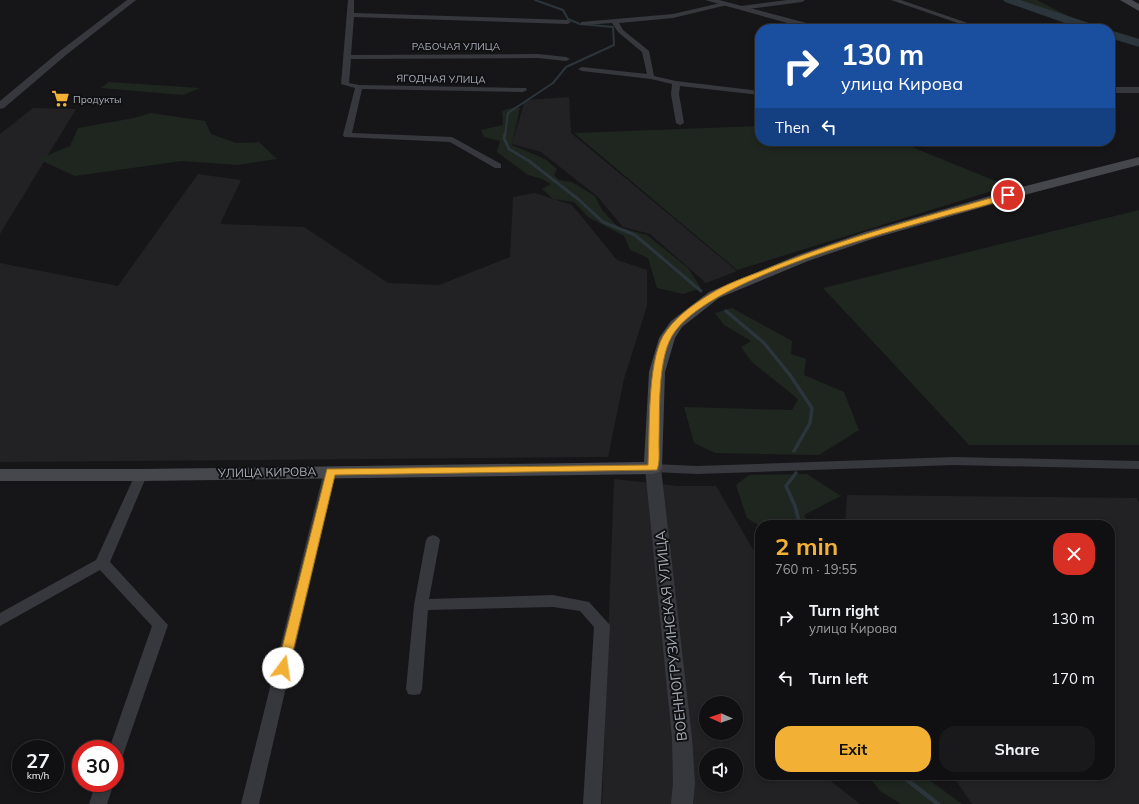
<!DOCTYPE html>
<html lang="en">
<head>
<meta charset="utf-8">
<style>
	:root { --surface:#101012; --page:#19191b; --text:#f1f3f6; --muted:#9c9d9f; --line:#303032; --accent:#f2b134 }
	body { margin:0; font-family:Mulish,sans-serif; background:var(--page); color:var(--text); height:100vh; display:flex; flex-direction:column; font-size:15px; white-space:nowrap }
	* { box-sizing:border-box; margin:0 }
	p { font-size:13px; color:var(--muted) }
	.icon { flex:none; width:22px; height:22px; fill:none; stroke:currentColor; stroke-width:2; stroke-linecap:round; stroke-linejoin:round }
	.map { position:relative; flex:1; overflow:hidden }
	.side { position:absolute; left:755px; top:520px; width:360px; height:260px; display:flex; flex-direction:column; background:var(--surface); border-radius:16px; box-shadow:0 2px 6px #0003,0 0 0 1px var(--line) }
	.side>* { flex:none }
	.top-card { position:absolute; left:755px; top:24px; width:360px; height:122px; border-radius:16px; box-shadow:0 2px 6px #0003,0 0 0 1px var(--line); background:#1a4fa0; color:#fff; overflow:hidden }
	.needle { width:26px; rotate:272deg }
	.buttons { position:absolute; left:699px; top:696px; display:grid; gap:8px }
	.buttons a { display:grid; place-items:center; width:44px; height:44px; border-radius:50%; background:var(--surface); box-shadow:0 2px 6px #0003,0 0 0 1px var(--line); font-size:20px }
	.speed { position:absolute; left:12px; top:740px; display:flex; gap:8px; font-size:20px; font-weight:700; text-align:center }
	.speed>* { display:grid; place-content:center; width:52px; height:52px; border-radius:50%; background:var(--surface); box-shadow:0 2px 6px #0003,0 0 0 1px var(--line); line-height:1 }
	.speed small { font-size:10px; font-weight:400 }
	.speed .limit { border:6px solid #d22; background:#fff; color:#111 }
	.pin { position:absolute; display:grid; place-items:center; width:34px; height:34px; color:#fff; margin:-17px; border:2px solid #fff; border-radius:50%; box-shadow:0 1px 4px #0007 }
	.me { position:absolute; width:44px; margin:-22px; rotate:14deg; stroke-linejoin:round; filter:drop-shadow(0 0 3px #0008) }
	.turn { display:flex; align-items:center; gap:14px; height:84px; padding:0 20px; font-size:18px }
	.turn .icon { width:52px; height:52px; stroke-width:2.5 }
	.turn b { display:block; font-size:28px; line-height:34px }
	.then { display:flex; align-items:center; height:38px; padding:0 20px; background:#0003; gap:8px; font-size:15px }
	.round { display:grid; place-items:center; flex:none; width:42px; height:42px; border-radius:16px; background:var(--page) }
	.head { display:flex; align-items:center; justify-content:space-between; height:68px; padding:0 20px }
	h1 { font-size:24px; font-weight:700; line-height:30px; color:var(--accent) }
	.action { display:flex; gap:8px; margin-top:auto; padding:8px 20px }
	.action a { flex:1; height:46px; border-radius:16px; background:var(--accent); color:#111; font-size:16px; font-weight:700; line-height:46px; text-align:center }
	.action a+a { background:var(--page); color:var(--text) }
	ul { padding:0; list-style:none }
	li { display:flex; align-items:center; gap:12px; height:60px; padding:0 20px }
	li div { flex:1 }
	li b { display:block; font-size:15px }
	li em { font-style:normal }
	.map>svg:first-child { display:block }
	.built { fill:#222225; fill-rule:evenodd }
	.green { fill:#1e261f }
	.lines { fill:none; stroke-linecap:round; stroke-linejoin:round }
	.stream-far3 { stroke:#2c353c; stroke-width:2 }
	.stream-far2 { stroke:#2c353c; stroke-width:3 }
	.stream-far1 { stroke:#2c353c; stroke-width:3.5 }
	.stream { stroke:#2c353c; stroke-width:4.5 }
	.river { fill:#2c353c; fill-rule:evenodd }
	.minor { fill:#37383d; fill-rule:evenodd }
	.tertiary { fill:#37383d; fill-rule:evenodd }
	.secondary { fill:#45474d; fill-rule:evenodd }
	.route { fill:#f2b134; stroke:#9d7322 }
	.labels { text-anchor:middle; dominant-baseline:central; stroke-width:4; stroke-linejoin:round; paint-order:stroke }
	.far-street-label { font-size:10px; fill:#a8adb8; stroke:#111113 }
	.far-poi-label { font-size:10px; fill:#a8adb8; stroke:#111113; text-anchor:start }
	.street-label { font-size:12px; fill:#a8adb8; stroke:#111113 }
	.near-street-label { font-size:14px; fill:#a8adb8; stroke:#111113 }
</style>
</head>
<body>
<div class="map">
<svg width="1139" height="804" viewBox="0 0 1139 804">
	<rect width="100%" height="100%" fill="#161618"/>
	<!-- built -->
	<g class="built">
		<polygon points="569,97 571,133 737,271 706,283 650,234 623,227 597,196 541,152 512,144 525,100"/>
		<polygon points="33,108 76,109 0,234 0,134"/>
		<polygon points="198,174 241,180 220,224 304,227 388,283 439,285 510,257 513,197 535,193 572,205 617,260 647,270 647,306 624,379 608,457 0,462 0,263 118,286"/>
		<path d="M614,479L678,486H716L760,561V775H823L860,804H602ZM706,703H736V733H706ZM706,755H736V785H706Z"/>
		<polygon points="847,495 1136,498 1139,502 1139,804 972,804 952,775 1110,775 1110,525 845,525"/>
	</g>
	<!-- green -->
	<g class="green">
		<polygon points="1016,0 1037,0 1082,23"/>
		<polygon points="109,82 200,88 183,95 101,88"/>
		<polygon points="514,107 520,108 512,145 545,159 557,169 554,175 559,180 572,182 595,196 602,210 618,227 647,235 688,268 701,288 683,294 657,288 648,258 630,250 624,236 588,217 574,202 553,199 542,189 551,184 542,179 528,175 497,152 500,141 484,137 481,130 503,125 502,111"/>
		<polygon points="151,113 205,121 211,134 236,143 259,142 277,159 238,165 182,161 75,176 38,159 70,146 78,128 134,118"/>
		<polygon points="760,126 760,141 897,141 1008,186 737,270 574,133"/>
		<polygon points="1139,210 1139,445 969,445 823,288"/>
		<polygon points="732,308 792,341 791,354 806,359 804,375 844,392 859,430 819,455 715,453 694,443 684,407 792,410 798,399 752,362 741,347 751,341 724,325 715,313"/>
		<polygon points="807,474 841,496 804,515 810,525 760,526 747,518 736,485 749,475"/>
		<polygon points="868,775 922,775 962,804 901,804 880,791"/>
	</g>
	<g class="lines">
		<!-- stream-far3 -->
		<polyline class="stream-far3" points="505,135 508,113 553,83 566,67 614,45 613,27 580,24 568,19 563,10 535,0"/>
		<!-- stream-far2 -->
		<polyline class="stream-far2" points="505,134 504,138 509,149 529,161 578,199 603,222 635,235 701,291"/>
		<!-- stream-far1 -->
		<g class="stream-far1">
			<polyline points="726,311 764,343 790,375 812,408 810,423 794,451"/>
			<polyline points="796,473 786,486 795,506 800,525"/>
		</g>
		<!-- stream -->
		<polyline class="stream" points="901,775 938,804"/>
		<!-- river -->
		<g class="river">
			<polygon points="1003,0 1020,0 1098,26 1100,29 1082,29 1005,2"/>
			<polygon points="1110,30 1139,39 1139,47 1110,38"/>
		</g>
		<!-- minor -->
		<g class="minor">
			<polygon points="348,0 354,0 354,13 568,20 571,22 568,24 354,17 351,55 538,54 566,57 570,59 566,61 538,58 351,59 349,83 359,85 526,88 527,90 523,92 362,89 352,133 452,137 501,164 501,168 495,168 450,142 344,137 343,135 355,88 341,84"/>
			<polygon points="787,0 805,0 802,2 741,10 738,8 741,6"/>
			<polygon points="891,0 901,0 985,29 975,29"/>
			<polygon points="725,2 727,3 727,5 673,18 619,23 623,30 649,51 654,76 676,81 760,91 760,95 680,86 679,94 684,123 680,125 676,123 671,94 672,84 651,79 582,71 578,69 582,67 647,74 642,52 618,32 612,23 583,25 581,24 581,22 673,14"/>
			<polygon points="954,457 1139,461 1139,469 954,465 697,474 653,472 648,471 647,468 648,465 653,464 697,466"/>
			<polygon points="330,467 335,468 336,471 259,804 241,804 324,471 325,468"/>
			<polygon points="141,471 146,472 147,475 110,562 168,625 123,755 121,760 115,762 115,749 109,749 152,626 100,570 0,626 0,613 96,560 135,475 136,472"/>
			<polygon points="433,535 438,537 440,540 429,599 553,595 589,602 610,625 601,804 583,804 594,627 580,611 553,607 428,610 422,689 420,694 414,695 408,694 406,689 414,605 426,540 428,537"/>
			<polygon points="96,783 114,783 107,804 89,804"/>
		</g>
		<!-- tertiary -->
		<g class="tertiary">
			<polygon points="127,0 136,0 66,55 4,108 0,109 0,101 60,51"/>
			<polygon points="705,0 719,0 822,27 823,29 809,29"/>
			<rect x="1110" y="87" width="29" height="6"/>
			<polygon points="653,463 659,464 661,468 692,738 695,783 693,804 671,804 673,783 672,738 645,468 647,464"/>
		</g>
		<!-- secondary -->
		<g class="secondary">
			<polygon points="1120,0 1132,0 1139,4 1139,11"/>
			<polygon points="1139,157 1139,165 1028,194 875,238 808,261 719,298 682,327 675,338 665,372 662,468 659,472 653,474 141,481 0,481 0,469 141,469 644,462 649,372 659,338 671,321 709,292 798,255 865,232 1018,188"/>
		</g>
	</g>
	<!-- route -->
	<path class="route" d="M1005,194L1011,195C1004,202 958,212 945,216C881,234 705,280 672,336C657,362 660,414 659,443C659,451 660,463 657,470L335,475L289,668L287,671H279L277,668L327,469L648,465C650,431 647,365 663,336C674,318 692,305 710,294C729,282 753,275 774,266C849,236 928,216 1005,194Z"/>
	<!-- icons -->
	<defs>
		<symbol id="supermarket-bare" viewBox="-9 -9 18 18"><path d="M-6-5.5h2.5l.6 2H6L4.5 2H-2.5L-4.4-4H-6ZM-1.5 3.2a1.3 1.3 0 1 0 .1 0ZM3 3.2a1.3 1.3 0 1 0 .1 0Z" fill="#f2b134" stroke="#111113" stroke-width="2.5" paint-order="stroke"/></symbol>
	</defs>
	<g fill-rule="evenodd">
		<use href="#supermarket-bare" x="48" y="86" width="25" height="25"/>
	</g>
	<g class="labels">
		<!-- far-street labels -->
		<g class="far-street-label">
			<text x="456" y="46">РАБОЧАЯ УЛИЦА</text>
			<text transform="translate(441 79) rotate(1)">ЯГОДНАЯ УЛИЦА</text>
		</g>
		<!-- far-poi labels -->
		<g class="far-poi-label">
			<text x="73" y="99">Продукты</text>
		</g>
		<!-- street labels -->
		<g class="street-label">
			<text transform="translate(267 472) rotate(-1)">УЛИЦА КИРОВА</text>
		</g>
		<!-- near-street labels -->
		<g class="near-street-label">
			<text transform="translate(671 636) rotate(-96)">ВОЕННОГРУЗИНСКАЯ УЛИЦА</text>
		</g>
	</g>
</svg>
<div class="buttons">
<a><svg class="needle" viewBox="-14 -14 28 28"><path d="M0-13l5 13h-10z" fill="#e53935"/><path d="M0 13l5-13h-10z" fill="#9c9d9f"/></svg></a>
<a><svg class="icon" aria-label="sound" viewBox="0 0 24 24"><path d="M4 9h4l5-4v14l-5-4H4zM17 9q2 3 0 6"/></svg></a>
</div>
<div class="speed"><div>27<small>km/h</small></div><div class="limit">30</div></div>
<div class="pin" style="left:1008px;top:195px;background:#d93025"><svg class="icon" aria-label="arrive" viewBox="0 0 24 24"><path d="M6 21V4h12l-3 4 3 4H6"/></svg></div>
<svg class="me" style="left:283px;top:668px" viewBox="-20 -20 40 40"><circle r="19" fill="#fff"/><path d="M0-13L10 11 0 6-10 11z" fill="#f2b134"/></svg>
<div class="top-card">
<div class="turn"><svg class="icon" aria-label="right" viewBox="0 0 24 24"><path d="M7 20v-9h11M14 6l5 5-5 5"/></svg><div><b>130 m</b>улица Кирова</div></div>
<div class="then">Then<svg class="icon" aria-label="left" viewBox="0 0 24 24"><path d="M17 20v-9H6M10 6l-5 5 5 5"/></svg></div>
</div>
<section class="side">
<div class="head"><div><h1>2 min</h1><p>760 m · 19:55</p></div><a class="round" style="background:#d93025;color:#fff"><svg class="icon" aria-label="close" viewBox="0 0 24 24"><path d="M6 6l12 12M18 6L6 18"/></svg></a></div>
<ul>
<li><svg class="icon" aria-label="right" viewBox="0 0 24 24"><path d="M7 20v-9h11M14 6l5 5-5 5"/></svg><div><b>Turn right</b><p>улица Кирова</p></div><em>130 m</em></li>
<li><svg class="icon" aria-label="left" viewBox="0 0 24 24"><path d="M17 20v-9H6M10 6l-5 5 5 5"/></svg><div><b>Turn left</b></div><em>170 m</em></li>
</ul>
<div class="action"><a>Exit</a><a>Share</a></div>
</section>
</div>
</body>
</html>
